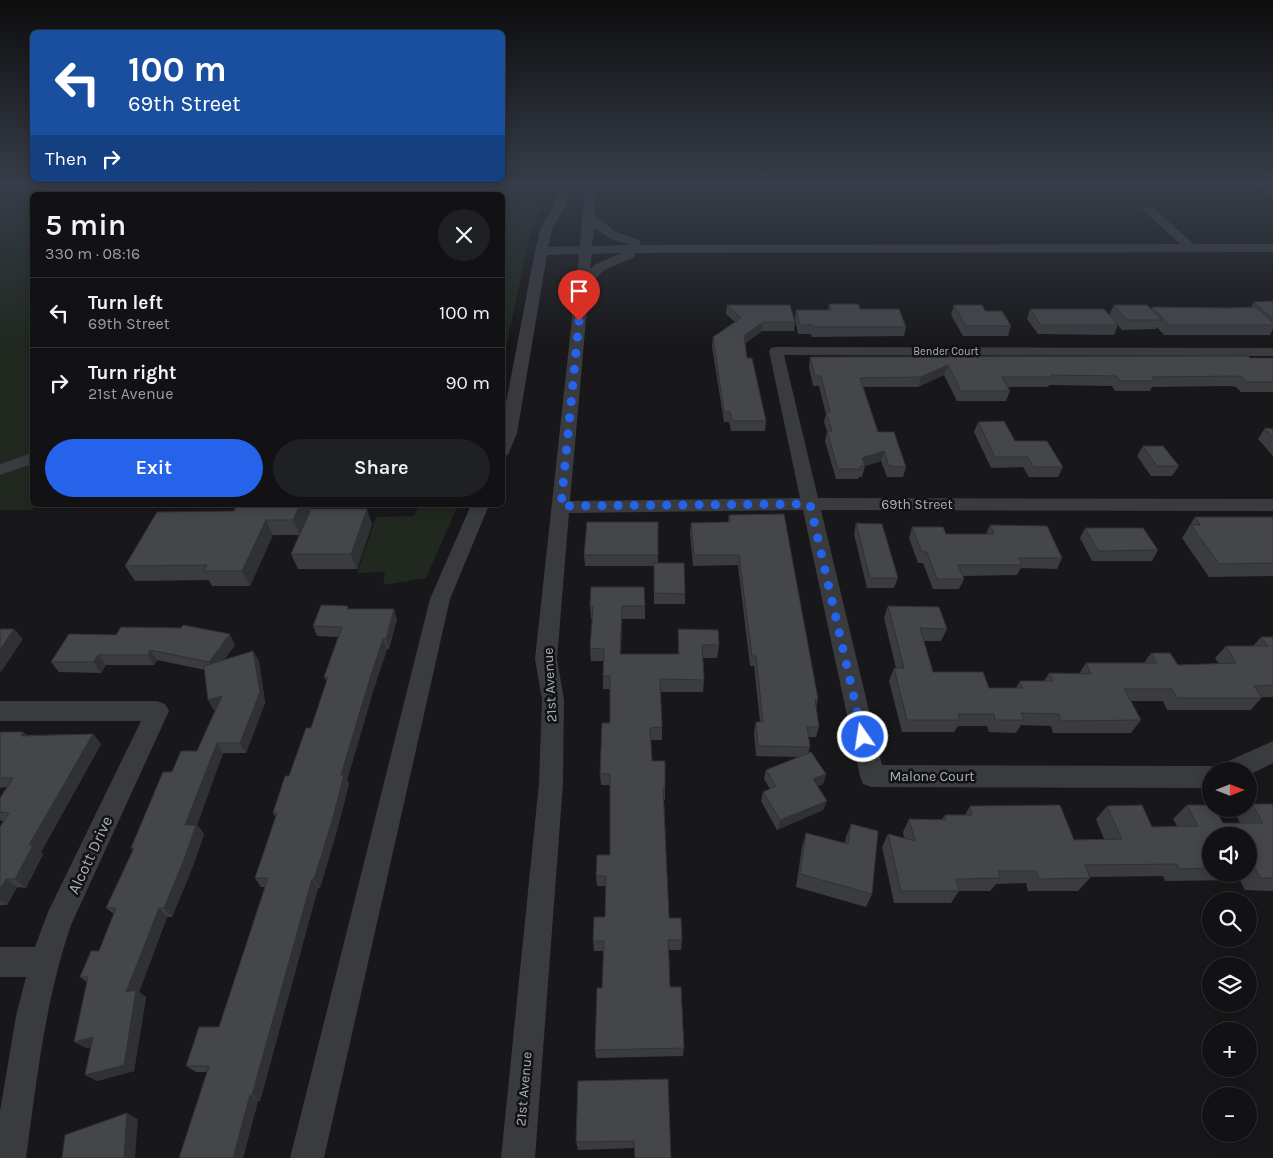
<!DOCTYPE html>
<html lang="en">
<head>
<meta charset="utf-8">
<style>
	:root { --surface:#121214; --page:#1f2022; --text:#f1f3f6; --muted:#9c9ea0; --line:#313234; --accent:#2563eb }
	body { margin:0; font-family:Karla,sans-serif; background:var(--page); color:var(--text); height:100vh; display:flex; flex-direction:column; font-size:19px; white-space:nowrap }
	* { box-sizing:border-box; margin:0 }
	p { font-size:16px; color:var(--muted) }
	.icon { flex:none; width:28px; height:28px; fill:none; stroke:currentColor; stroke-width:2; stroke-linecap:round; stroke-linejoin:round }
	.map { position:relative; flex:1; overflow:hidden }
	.side { position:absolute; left:30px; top:192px; width:475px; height:315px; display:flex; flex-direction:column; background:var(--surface); border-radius:8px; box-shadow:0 2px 12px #0003,0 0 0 1px var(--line) }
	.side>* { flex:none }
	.guide { position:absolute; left:30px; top:30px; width:475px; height:152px; border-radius:8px; box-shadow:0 2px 12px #0003,0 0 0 1px var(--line); background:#1a4fa0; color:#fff; overflow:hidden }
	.needle { width:32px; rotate:90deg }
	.buttons { position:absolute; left:1202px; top:762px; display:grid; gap:10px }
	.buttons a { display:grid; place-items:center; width:55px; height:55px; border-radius:50%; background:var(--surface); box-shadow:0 2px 12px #0003,0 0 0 1px var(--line); font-size:25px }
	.pin { position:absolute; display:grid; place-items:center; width:42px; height:42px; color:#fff; margin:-51px -21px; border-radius:50% 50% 50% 0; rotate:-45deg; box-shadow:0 0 5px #0007 }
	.pin .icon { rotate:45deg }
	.me { position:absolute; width:55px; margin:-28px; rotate:347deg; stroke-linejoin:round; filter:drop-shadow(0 0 4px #0008) }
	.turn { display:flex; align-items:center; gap:18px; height:105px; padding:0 15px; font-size:22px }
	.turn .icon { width:65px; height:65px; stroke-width:2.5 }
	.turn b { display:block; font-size:35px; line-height:42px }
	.then { display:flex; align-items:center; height:48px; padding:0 15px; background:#0003; gap:10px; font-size:19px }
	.round { display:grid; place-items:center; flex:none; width:52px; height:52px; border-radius:26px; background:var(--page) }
	.headline { display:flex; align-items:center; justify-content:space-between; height:85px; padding:0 15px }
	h1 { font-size:30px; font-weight:600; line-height:38px }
	.cta { display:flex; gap:10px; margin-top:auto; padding:10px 15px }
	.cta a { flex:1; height:58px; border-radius:30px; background:var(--accent); color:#fff; font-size:20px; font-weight:600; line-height:58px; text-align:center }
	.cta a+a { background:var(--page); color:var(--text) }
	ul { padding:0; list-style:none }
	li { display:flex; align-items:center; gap:15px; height:70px; padding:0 15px; border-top:1px solid var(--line) }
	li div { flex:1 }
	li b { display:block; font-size:19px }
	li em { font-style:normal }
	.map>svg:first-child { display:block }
	.green { fill:#202820 }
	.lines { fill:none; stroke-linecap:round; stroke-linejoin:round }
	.minor { fill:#393b3f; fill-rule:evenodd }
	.wall { fill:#3a3c40; fill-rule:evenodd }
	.shaded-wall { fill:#303134 }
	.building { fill:#44464a; stroke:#303134 }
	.route { stroke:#2563eb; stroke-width:9; stroke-dasharray:0 16.2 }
	.labels { text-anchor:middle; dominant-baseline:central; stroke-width:5; stroke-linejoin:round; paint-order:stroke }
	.far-street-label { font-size:11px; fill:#aab1b9; stroke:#131315 }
	.street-label { font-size:14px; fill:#aab1b9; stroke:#131315 }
	.near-street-label { font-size:16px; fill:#aab1b9; stroke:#131315 }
</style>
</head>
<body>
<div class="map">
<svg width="1273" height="1158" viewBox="0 0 1273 1158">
	<rect width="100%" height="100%" fill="#18181a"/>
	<!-- green -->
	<g class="green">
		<polygon points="0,183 553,183 531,230 503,361 502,195 32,195 32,505 36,505 32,510 0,510"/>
		<polygon points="433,505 458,505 426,578 383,585 385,572 357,573 376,517 414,516 418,508 432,507"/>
	</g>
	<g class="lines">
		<!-- minor -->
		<g class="minor">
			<path d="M562,183H572L566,205L553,227L548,247L580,246L585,183H595V215L614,231L639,240L641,243L640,245L1180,244L1144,211L1142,209L1148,206L1152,207L1194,244H1273V252L635,253L634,257L604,270L589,285L570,501L800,498L769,351L771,348L776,347L1273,348V356L784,355L818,498L1273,499V511L821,510L882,765L1211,766L1221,771H1211V788L872,787L863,784L860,776L803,510L569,513L557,659L564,700L563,783L535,1158H501L539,783L542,700L535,659L579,254L547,255L517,433L508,455L502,456V424L535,251L541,227L554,205ZM594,228L611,239L630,245L592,246ZM622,253L596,264L590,269L592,254Z"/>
			<polygon points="1253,183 1265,183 1273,189 1273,197"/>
			<polygon points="32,453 32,464 0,475 0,464"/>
			<polygon points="471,505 489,505 450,599 324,1158 290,1158 430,599"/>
			<path d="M0,701H157L165,704L169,711L71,925C45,1001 37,1079 26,1158H0V1111L16,1016L26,977H0V947H35L48,912L141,721H0Z"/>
			<polygon points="1273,741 1273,763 1249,775 1249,771 1221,771 1224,763"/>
		</g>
	</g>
	<!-- wall -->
	<g class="wall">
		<polygon points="1273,301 1273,329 1270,335 1164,335 1157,327 1156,329 1122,330 1109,315 1114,305 1151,309 1152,307 1228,308 1250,308 1254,302"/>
		<polygon points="829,304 860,309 906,327 904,336 812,337 811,334 798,334 795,319 796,310 828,310"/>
		<polygon points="727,305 795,322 794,331 762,331 745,343 747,358 766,421 765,431 731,431 729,422 724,422 712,347 713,337 735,322 726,314"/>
		<polygon points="954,305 985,311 1011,326 1008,336 963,336 951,315"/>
		<polygon points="1030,309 1118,325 1114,335 1038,334 1027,319"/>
		<polygon points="810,357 1273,358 1273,392 1241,392 1236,387 1230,386 1152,387 1150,391 1115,391 1112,386 1049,385 1048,387 1008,387 1010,391 1006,401 957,401 944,375 918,387 863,387 878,432 906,467 903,477 887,477 881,461 865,466 862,477 859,477 858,479 836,479 825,441 827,431 824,422 826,414 819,386 813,386 809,367"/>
		<polygon points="978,422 1063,467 1058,477 1029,477 1023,467 991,468 974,432"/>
		<polygon points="1265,428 1273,429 1273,456 1258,439"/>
		<polygon points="1143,446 1179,466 1172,476 1151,476 1137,456"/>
		<polygon points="237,505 309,505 311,509 372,524 357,569 298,569 291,554 299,535 273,535 250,586 212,586 209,580 135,581 125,566 234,511"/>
		<polygon points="729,515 818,699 816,708 819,727 816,737 809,737 810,747 808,754 826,774 823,784 817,786 827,801 823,810 777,830 761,801 763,792 770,789 764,779 766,770 800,757 756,756 754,732 756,722 760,722 754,666 750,666 738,565 693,566 690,533 691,523 728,522"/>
		<polygon points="1195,517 1273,517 1273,576 1209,577 1182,538"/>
		<polygon points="658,522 658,563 685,594 685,604 654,604 654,566 585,566 584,555"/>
		<polygon points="856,523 898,578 894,588 867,588 854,534"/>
		<polygon points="990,525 1062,558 1057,569 1021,568 1017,575 962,576 964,579 959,589 933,589 923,563 918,563 909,538 912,527 946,534 986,534"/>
		<polygon points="1085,528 1158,550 1152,561 1092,561 1080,538"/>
		<polygon points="590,606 645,606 645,619 622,619 621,654 678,654 678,629 719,645 717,658 703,658 704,680 703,692 660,692 662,727 662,740 651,740 652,761 665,788 665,800 664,800 669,918 682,940 681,950 669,950 670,987 684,1048 683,1056 596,1058 595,1050 602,988 604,951 594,951 593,941 605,917 606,886 597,886 596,876 610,855 610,785 601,785 600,774 610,723 610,689 603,689 603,661 591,661 590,648 592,619 591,619"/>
		<polygon points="888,606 947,629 941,641 924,641 933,672 989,688 1016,688 1020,681 1044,681 1049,673 1079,674 1086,663 1144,663 1151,653 1178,665 1219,664 1215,658 1226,646 1253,646 1261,637 1273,637 1273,697 1262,697 1251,710 1167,710 1163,701 1131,701 1141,720 1131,733 1053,733 1051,726 1021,725 1016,733 989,732 987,726 958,726 954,732 902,732 889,681 894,668 896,668 884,618"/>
		<polygon points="349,609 397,619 389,649 387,649 374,688 347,780 349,784 337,830 320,888 318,888 260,1101 258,1101 243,1158 179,1158 207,1072 196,1072 186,1066 219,1027 266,887 261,887 255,878 276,818 273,813 311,728 327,682 324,677 338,637 317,636 313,626"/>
		<polygon points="69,634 235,645 224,660 253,651 259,661 265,703 246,753 223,753 197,825 204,834 193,866 172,917 167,917 139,992 146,997 134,1071 97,1081 85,1075 91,1047 86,1048 87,982 80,977 99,951 114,914 106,908 133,850 131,848 172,772 197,751 215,710 214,710 208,700 205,670 157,660 154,665 106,665 101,673 59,672 51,662"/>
		<polygon points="0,732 23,732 27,735 93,734 101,744 41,852 43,854 26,888 17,887 7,905 0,905 0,827 3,821 2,821 0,820 0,798 7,787 0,788"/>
		<path d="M1252,804H1273V891L1245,890L1240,880L1165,881L1163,876L1090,877V878L1078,891H1028L1026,883L996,884L990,891H959L951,903H894L882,847L888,834L904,838L903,832L909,819H942L945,815H965L970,806L1074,840L1104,839L1096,819L1107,806L1152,827L1177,826L1173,819L1187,805L1223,823H1240L1237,817L1246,809H1249V806ZM1211,836H1249V874H1211Z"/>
		<polygon points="851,824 872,894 866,907 796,887 802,847 806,833 845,843 846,837"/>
		<polygon points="578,1081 671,1158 634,1148 578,1150 576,1142"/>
	</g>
	<!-- shaded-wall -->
	<g class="shaded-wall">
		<polygon points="763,322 762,331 743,345 744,336"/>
		<polygon points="948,365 944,375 918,387 921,377"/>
		<polygon points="884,451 881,461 865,466 862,458"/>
		<polygon points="300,505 309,505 311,509 300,535 293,520"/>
		<polygon points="367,509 372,524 357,569 351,554"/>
		<polygon points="266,520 273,535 250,586 242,571"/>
		<polygon points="622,606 622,619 620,667 620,654"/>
		<polygon points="394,609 397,619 389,649 386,639"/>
		<polygon points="14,629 23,639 1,672 0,671 0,650"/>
		<polygon points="230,634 235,645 215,672 209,662"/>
		<polygon points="383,639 387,649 374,688 347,780 349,784 337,830 320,888 314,879 341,775 370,678"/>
		<polygon points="150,650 157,660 154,665 148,655"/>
		<polygon points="253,651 259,661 265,703 246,753 240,743"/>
		<polygon points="98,655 106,665 101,673 93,662"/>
		<polygon points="222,696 228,706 214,710 208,700"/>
		<polygon points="23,732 33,741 21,736"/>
		<polygon points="93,734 101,744 41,852 43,854 26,888 15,879 29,845"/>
		<polygon points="217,743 223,753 197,825 204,834 193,866 172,917 164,908 185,825"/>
		<polygon points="826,774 823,784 810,789 813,779"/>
		<polygon points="827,801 823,810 777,830 780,820"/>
		<polygon points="6,879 17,887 7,905 0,900 0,889"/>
		<polygon points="312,879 318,888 260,1101 252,1095"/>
		<polygon points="159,908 167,917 139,992 146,997 134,1071 97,1081 85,1075 126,992"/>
		<polygon points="93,1037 104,1044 86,1048 74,1042"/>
		<polygon points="250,1095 258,1101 243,1158 233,1158"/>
		<polygon points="127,1113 138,1119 135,1158 124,1158"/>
	</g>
	<!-- building -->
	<g class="building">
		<polygon points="1273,301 1273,319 1254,302"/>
		<polygon points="829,304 858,304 860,309 899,309 906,327 814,327 813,325 800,325 796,310 831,310"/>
		<polygon points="727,305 790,305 795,322 763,322 744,336 747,358 752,358 766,421 732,421 730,412 724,412 713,337 741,318"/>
		<polygon points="954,305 982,305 985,311 1002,311 1011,326 966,326"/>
		<polygon points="1114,305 1147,305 1161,320 1127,320"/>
		<polygon points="1152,307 1228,308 1256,307 1273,323 1273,325 1169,325"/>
		<polygon points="1030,309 1104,309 1118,325 1041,325"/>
		<polygon points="1248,356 1250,358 1273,358 1273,382 1247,382 1242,377 1236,376 1152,377 1155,381 1120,381 1117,376 1051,375 1052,377 1002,377 1010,391 961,391 948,365 921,377 860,378 878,432 894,432 906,467 889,466 884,451 862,458 865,466 860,466 861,469 838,469 827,431 832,431 826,412 830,412 821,376 815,376 810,357"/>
		<polygon points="1004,421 1015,441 1047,441 1063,467 1033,467 1028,457 995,457 978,422"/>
		<polygon points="1265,428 1273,429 1273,438"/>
		<polygon points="1143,446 1163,446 1179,466 1157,466"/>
		<polygon points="237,505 300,505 293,520 266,520 242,571 204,571 207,565 125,566 157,512 234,511"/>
		<polygon points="311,509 367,509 351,554 291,554"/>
		<polygon points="784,514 818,699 815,699 819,727 807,727 810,747 758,746 756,722 763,722 756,656 752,656 739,555 694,555 691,523 730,522 729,515"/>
		<polygon points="1195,517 1273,517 1273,563 1219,564 1191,525 1200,525"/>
		<polygon points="587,522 658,522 658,555 584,555"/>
		<polygon points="856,523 882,524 898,578 870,578"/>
		<polygon points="990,525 1047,526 1062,558 1019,558 1022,565 958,565 964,579 937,579 927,552 922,552 912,527 943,527 946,534 994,534"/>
		<polygon points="1085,528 1143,528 1158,550 1098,551"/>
		<polygon points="654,563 684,563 685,594 654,593"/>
		<polygon points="591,587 644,587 645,606 622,606 620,654 679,654 678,629 718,630 719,645 702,645 704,680 660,679 662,727 650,728 652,761 665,761 665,788 663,788 669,918 681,918 682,940 668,940 670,987 681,987 684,1048 595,1050 597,988 602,988 604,941 593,941 594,917 605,917 606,876 596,876 597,855 610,855 610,774 600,774 602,723 610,723 610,676 603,676 604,649 590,648 593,606 590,606"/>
		<polygon points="321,605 348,606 347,609 394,609 386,639 383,639 370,678 341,775 344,775 332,821 314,879 312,879 252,1095 250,1095 233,1158 179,1158 209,1066 186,1066 199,1027 219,1027 268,878 255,878 277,813 273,813 285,776 289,776 306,728 311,728 328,677 324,677 342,627 313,626"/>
		<polygon points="888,606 939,607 947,629 920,628 933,672 983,672 989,688 1022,688 1020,681 1053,681 1049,673 1091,674 1086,663 1157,663 1151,653 1170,653 1178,665 1236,663 1226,646 1268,646 1261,637 1273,637 1273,685 1254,686 1262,698 1177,698 1172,689 1124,689 1141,720 1061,721 1059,714 1021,713 1024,720 995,720 994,714 958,714 960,720 907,720 894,668 904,668"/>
		<polygon points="183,625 230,634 209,662 150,650 148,655 98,655 93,662 51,662 69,634 116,635 121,627 181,628"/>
		<polygon points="0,629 14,629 0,650"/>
		<polygon points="253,651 260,692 240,743 217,743 185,825 196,825 185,857 164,908 159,908 126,992 136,990 124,1065 85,1075 93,1037 74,1042 88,977 80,977 91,951 99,951 116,908 106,908 134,848 131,848 163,772 172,772 181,751 197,751 222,696 208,700 204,666"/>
		<polygon points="0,732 23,732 21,736 93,734 29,845 33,845 15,879 6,879 0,889 0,827 9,813 0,812 0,798 13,778 0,778"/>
		<polygon points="811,752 826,774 813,779 827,801 780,820 763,792 776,786 766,770"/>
		<polygon points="1252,804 1273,804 1273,878 1260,878 1255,868 1249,868 1249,836 1211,836 1211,868 1179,869 1177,864 1085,865 1090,878 1039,879 1036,871 998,871 1000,878 956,879 959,891 901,891 888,834 915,841 909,819 946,820 945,815 972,815 970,806 1060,805 1074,840 1122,839 1107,806 1142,805 1152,827 1198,826 1187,805 1211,805 1211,809 1215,809 1223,823 1263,823"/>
		<polygon points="851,824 878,831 872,894 800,874 806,833 848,844"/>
		<polygon points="668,1079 671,1158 635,1158 634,1141 576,1142 578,1081"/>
		<polygon points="127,1113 124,1158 62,1158 65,1135"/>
	</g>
	<!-- sky -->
	<linearGradient id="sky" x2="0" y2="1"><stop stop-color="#0d0d0e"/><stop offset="0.53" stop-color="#373d49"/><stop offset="1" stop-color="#373d49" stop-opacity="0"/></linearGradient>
	<rect width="1273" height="345" fill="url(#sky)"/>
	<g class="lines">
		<!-- route -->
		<polyline class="route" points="579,321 561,506 810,504 863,737"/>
	</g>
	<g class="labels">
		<!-- far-street labels -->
		<g class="far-street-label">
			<text x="946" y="351">Bender Court</text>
		</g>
		<!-- street labels -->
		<g class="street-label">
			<text x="917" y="504">69th Street</text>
			<text transform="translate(550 685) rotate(-93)">21st Avenue</text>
			<text x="932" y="776">Malone Court</text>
			<text transform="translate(524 1089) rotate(-85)">21st Avenue</text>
		</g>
		<!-- near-street labels -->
		<g class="near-street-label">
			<text transform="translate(90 855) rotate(-65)">Alcott Drive</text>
		</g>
	</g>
</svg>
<div class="buttons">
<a><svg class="needle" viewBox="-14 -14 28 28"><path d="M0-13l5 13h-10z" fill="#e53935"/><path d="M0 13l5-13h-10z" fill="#9c9ea0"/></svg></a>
<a><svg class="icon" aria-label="sound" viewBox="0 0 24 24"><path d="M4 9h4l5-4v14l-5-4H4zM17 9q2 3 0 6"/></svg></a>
<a><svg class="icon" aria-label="search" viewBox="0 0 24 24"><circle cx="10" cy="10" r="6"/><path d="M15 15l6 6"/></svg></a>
<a><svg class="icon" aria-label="layers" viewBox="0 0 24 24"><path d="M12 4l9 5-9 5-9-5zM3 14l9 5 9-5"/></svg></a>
<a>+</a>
<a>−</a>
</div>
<div class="pin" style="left:579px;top:321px;background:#d93025"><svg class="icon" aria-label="arrive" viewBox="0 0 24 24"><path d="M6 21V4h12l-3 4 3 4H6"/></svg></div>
<svg class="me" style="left:863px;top:737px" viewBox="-20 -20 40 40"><circle r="17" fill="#2563eb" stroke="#fff" stroke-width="3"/><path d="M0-11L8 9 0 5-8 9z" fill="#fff"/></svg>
<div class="guide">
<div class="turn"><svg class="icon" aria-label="left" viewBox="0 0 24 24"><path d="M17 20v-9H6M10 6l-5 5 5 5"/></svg><div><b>100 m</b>69th Street</div></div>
<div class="then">Then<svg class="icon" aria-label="right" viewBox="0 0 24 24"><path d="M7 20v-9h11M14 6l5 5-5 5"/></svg></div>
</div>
<section class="side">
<div class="headline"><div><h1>5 min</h1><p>330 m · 08:16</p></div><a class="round"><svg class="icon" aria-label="close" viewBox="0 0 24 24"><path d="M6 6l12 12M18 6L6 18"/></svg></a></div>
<ul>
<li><svg class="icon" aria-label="left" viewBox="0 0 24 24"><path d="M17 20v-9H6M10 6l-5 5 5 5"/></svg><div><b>Turn left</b><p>69th Street</p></div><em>100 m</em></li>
<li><svg class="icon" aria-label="right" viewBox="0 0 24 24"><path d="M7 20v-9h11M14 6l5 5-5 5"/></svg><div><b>Turn right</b><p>21st Avenue</p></div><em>90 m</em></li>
</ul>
<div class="cta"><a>Exit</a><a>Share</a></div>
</section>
</div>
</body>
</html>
